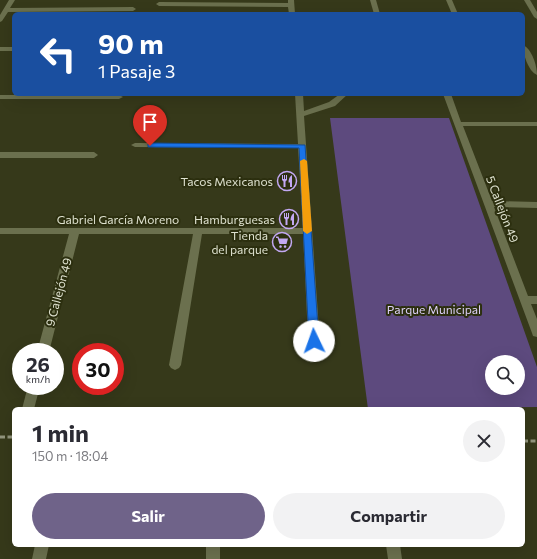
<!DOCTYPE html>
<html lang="es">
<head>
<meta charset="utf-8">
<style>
	:root { --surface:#fff; --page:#f2f2f3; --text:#2b2b33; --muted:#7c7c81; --accent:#6f6389 }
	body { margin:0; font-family:Commissioner,sans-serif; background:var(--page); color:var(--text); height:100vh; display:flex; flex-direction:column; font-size:15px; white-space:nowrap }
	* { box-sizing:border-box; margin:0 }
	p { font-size:13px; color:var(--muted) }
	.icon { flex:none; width:22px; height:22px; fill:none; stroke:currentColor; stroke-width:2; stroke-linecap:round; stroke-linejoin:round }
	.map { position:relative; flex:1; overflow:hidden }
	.side { position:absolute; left:12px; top:407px; width:513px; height:140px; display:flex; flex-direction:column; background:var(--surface); border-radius:6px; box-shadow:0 4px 16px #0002 }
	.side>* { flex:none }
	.hud { position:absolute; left:12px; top:12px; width:513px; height:84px; border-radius:6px; box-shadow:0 4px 16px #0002; background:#1a4fa0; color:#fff; overflow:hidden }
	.tools { position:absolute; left:485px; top:355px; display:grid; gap:8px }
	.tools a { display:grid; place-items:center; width:40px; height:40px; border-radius:50%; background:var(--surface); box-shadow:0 4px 16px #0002; font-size:20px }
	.speed { position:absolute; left:12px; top:343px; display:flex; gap:8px; font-size:20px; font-weight:700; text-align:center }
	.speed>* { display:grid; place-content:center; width:52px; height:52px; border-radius:50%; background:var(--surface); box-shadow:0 4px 16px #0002; line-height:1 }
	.speed small { font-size:10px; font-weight:400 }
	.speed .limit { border:6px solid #d22; background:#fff; color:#111 }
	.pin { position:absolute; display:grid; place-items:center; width:34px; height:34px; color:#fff; margin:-41px -17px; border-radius:50% 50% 50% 0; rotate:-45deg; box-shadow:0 0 4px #0007 }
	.pin .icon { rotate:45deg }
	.me { position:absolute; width:44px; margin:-22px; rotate:357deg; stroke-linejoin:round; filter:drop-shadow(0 0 3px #0008) }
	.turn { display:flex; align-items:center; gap:14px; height:84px; padding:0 20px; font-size:18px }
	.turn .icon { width:52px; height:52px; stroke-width:2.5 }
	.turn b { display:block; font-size:28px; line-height:34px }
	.round { display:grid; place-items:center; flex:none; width:42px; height:42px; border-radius:21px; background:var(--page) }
	.summary { display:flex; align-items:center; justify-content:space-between; height:68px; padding:0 20px }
	h1 { font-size:24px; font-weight:700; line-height:30px }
	.action { display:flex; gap:8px; margin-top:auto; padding:8px 20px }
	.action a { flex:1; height:46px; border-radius:24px; background:var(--accent); color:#fff; font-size:16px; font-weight:700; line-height:46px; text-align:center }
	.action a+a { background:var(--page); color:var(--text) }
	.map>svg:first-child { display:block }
	.green { fill:#5d4a7e; fill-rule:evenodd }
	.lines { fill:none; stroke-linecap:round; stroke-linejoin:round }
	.path { stroke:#92957d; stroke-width:3; stroke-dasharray:5 2.5; stroke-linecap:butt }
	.minor { fill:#6b704e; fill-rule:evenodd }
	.route { fill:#1a73e8; stroke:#114b97 }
	.slow { fill:#f59e0b }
	.labels { text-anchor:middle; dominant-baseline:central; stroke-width:4; stroke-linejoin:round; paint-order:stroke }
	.poi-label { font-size:12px; fill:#dee1cf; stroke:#2c2f0f; text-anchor:end }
	.street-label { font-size:12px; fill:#dee1cf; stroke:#2c2f0f }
	.park-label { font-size:12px; fill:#ded1fa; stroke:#2c2f0f }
</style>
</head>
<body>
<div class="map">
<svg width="537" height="559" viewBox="0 0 537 559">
	<rect width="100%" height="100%" fill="#36391a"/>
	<!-- green -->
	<path class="green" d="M330,118H449L537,367V407L368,409ZM492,362H518V388H492Z"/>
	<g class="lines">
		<!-- path -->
		<g class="path">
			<polyline points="0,437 14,437"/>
			<polyline points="523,441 537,441"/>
		</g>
		<!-- minor -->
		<g class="minor">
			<polygon points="9,0 15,0 10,8 133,7 136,9 133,11 8,12 2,21 0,22 0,15"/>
			<polygon points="288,0 294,0 295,14 289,14 288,7 159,6 156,4 159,2 288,3"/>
			<polygon points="370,0 376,0 380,14 374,14"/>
			<polygon points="446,0 452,0 458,14 452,14"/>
			<polygon points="524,0 530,0 537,12 537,19 534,17"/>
			<path d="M523,45C532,49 537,66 537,75C528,71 523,54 523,45Z"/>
			<rect x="0" y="47" width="14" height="4"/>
			<polygon points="295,94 303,94 304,111 329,102 340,94 348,94 335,106 304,116 321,357 319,360 315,362 311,360 309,357 303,234 202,234 181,365 179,368 175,370 171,368 169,365 193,234 79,234 49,352 37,352 69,234 0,234 0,228 303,228 298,148 135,147 131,145 135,143 298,144"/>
			<polygon points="443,94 451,94 461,122 537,122 537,126 463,126 492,201 537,202 537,208 494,207 528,296 537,296 537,304 531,304 537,319 537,337 533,336 532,333"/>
			<polygon points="0,95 119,95 123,97 119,99 0,99"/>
			<polygon points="0,152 94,152 98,155 94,158 0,158"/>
			<polygon points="28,386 40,386 34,409 22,409"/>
			<polygon points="35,545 49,545 46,559 32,559"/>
			<rect x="206" y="545" width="14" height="14"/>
			<polygon points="386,545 400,545 402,559 388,559"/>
		</g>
	</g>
	<!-- route -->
	<polygon class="route" points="150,143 305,145 319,341 318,344 310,344 309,341 299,148 148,147 148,144"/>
	<!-- slow -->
	<polygon class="slow" points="304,159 307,161 312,231 307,234 303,231 300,161"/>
	<!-- icons -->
	<defs>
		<symbol id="restaurant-ring" viewBox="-11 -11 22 22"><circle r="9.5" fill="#2c2f0f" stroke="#c2a8f2" stroke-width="1.5"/><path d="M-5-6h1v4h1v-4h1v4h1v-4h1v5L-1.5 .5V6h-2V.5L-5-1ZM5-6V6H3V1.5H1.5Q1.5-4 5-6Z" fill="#c2a8f2"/></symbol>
		<symbol id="supermarket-ring" viewBox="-11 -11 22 22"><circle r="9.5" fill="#2c2f0f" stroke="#c2a8f2" stroke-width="1.5"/><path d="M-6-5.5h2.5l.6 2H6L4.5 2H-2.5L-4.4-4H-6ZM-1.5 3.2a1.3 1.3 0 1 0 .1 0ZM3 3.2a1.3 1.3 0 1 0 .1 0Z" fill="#c2a8f2"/></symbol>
	</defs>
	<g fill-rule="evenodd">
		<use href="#restaurant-ring" x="276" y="170" width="22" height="22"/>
		<use href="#restaurant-ring" x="278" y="208" width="22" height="22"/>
		<use href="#supermarket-ring" x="271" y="231" width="22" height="22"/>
	</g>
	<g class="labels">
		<!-- poi labels -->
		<g class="poi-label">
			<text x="273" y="181">Tacos Mexicanos</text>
			<text x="275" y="219">Hamburguesas</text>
			<text x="268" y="235">Tienda<tspan x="268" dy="14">del parque</tspan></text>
		</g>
		<!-- street labels -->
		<g class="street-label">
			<text transform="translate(503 209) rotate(69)">5 Callejón 49</text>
			<text x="118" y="219">Gabriel García Moreno</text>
			<text transform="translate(58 292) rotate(-75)">9 Callejón 49</text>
		</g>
		<!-- park labels -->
		<g class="park-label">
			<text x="434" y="309">Parque Municipal</text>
		</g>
	</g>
</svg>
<div class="tools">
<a><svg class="icon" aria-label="search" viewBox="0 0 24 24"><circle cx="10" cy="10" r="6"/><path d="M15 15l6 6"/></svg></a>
</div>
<div class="speed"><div>26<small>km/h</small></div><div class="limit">30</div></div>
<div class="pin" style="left:150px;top:146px;background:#d93025"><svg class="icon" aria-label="arrive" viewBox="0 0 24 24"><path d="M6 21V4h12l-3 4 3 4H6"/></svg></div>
<svg class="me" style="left:314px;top:341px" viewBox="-20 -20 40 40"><circle r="19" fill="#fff"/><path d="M0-13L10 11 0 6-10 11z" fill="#1a73e8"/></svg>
<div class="hud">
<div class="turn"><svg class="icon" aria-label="left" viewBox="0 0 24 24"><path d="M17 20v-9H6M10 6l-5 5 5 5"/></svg><div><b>90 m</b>1 Pasaje 3</div></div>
</div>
<section class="side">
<div class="summary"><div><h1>1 min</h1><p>150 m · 18:04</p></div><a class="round"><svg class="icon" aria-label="close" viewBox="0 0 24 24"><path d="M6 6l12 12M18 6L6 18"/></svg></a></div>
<div class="action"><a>Salir</a><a>Compartir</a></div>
</section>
</div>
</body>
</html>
